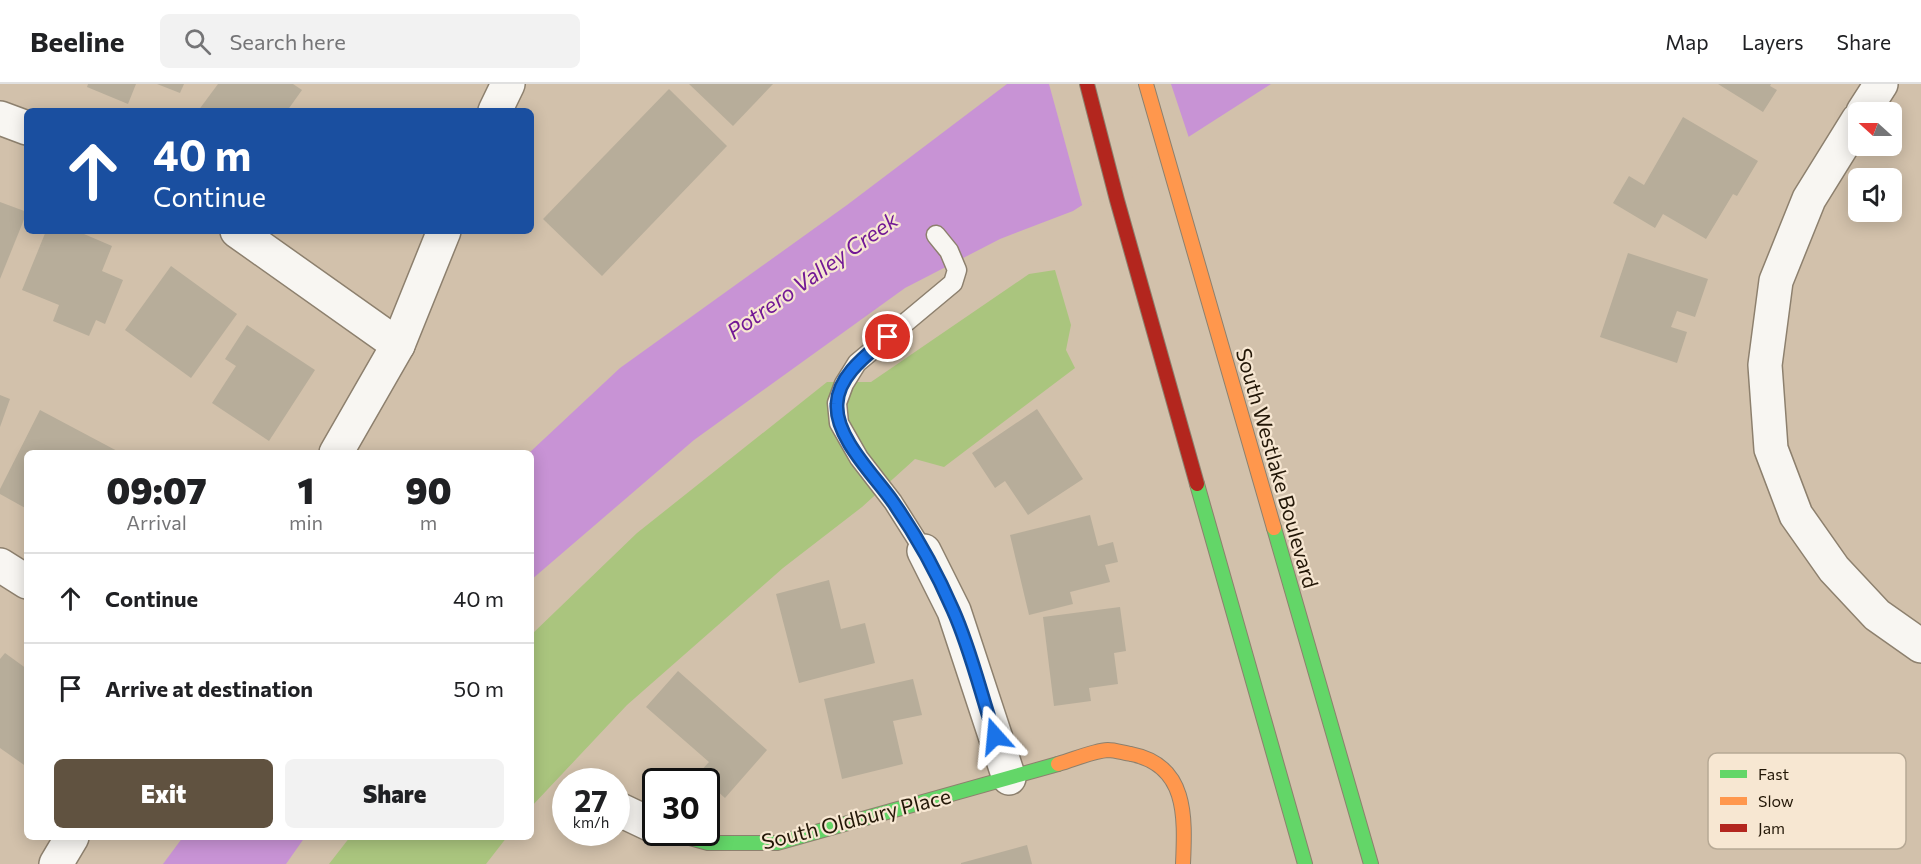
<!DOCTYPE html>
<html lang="en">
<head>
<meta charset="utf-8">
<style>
	:root { --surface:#fff; --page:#f2f2f2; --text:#202124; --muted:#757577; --line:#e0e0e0; --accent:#605240 }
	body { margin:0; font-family:Commissioner,sans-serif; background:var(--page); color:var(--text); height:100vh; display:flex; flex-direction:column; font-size:22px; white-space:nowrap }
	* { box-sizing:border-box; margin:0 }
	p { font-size:20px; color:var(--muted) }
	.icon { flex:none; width:33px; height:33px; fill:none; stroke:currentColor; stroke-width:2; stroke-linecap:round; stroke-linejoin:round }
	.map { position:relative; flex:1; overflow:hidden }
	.sheet { position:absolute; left:24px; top:366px; width:510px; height:390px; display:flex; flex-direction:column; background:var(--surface); border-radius:9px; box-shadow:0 3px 15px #0003 }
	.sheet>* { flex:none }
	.hud { position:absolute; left:24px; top:24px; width:510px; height:126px; border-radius:9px; box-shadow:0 3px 15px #0003; background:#1a4fa0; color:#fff; overflow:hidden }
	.needle { width:39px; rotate:291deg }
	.controls { position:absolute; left:1848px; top:18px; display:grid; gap:12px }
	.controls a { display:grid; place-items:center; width:54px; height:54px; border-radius:9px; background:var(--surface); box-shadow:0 3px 15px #0003; font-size:30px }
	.speed { position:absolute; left:552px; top:684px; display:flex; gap:12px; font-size:30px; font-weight:700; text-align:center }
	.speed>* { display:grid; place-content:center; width:78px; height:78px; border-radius:50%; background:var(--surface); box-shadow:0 3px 15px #0003; line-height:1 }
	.speed small { font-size:15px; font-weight:400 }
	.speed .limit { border:3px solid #111; border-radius:9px; background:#fff; color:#111 }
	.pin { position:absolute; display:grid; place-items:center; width:51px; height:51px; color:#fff; margin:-26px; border:3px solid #fff; border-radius:50%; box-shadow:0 2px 6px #0007 }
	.me { position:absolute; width:66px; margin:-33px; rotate:342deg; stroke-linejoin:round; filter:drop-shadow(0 0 4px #0008) }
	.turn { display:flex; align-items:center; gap:21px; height:126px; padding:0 30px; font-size:27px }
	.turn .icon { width:78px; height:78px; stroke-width:2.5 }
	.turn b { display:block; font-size:42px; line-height:51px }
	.eta { display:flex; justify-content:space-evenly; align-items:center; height:102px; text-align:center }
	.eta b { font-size:36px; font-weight:800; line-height:42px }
	.action { display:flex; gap:12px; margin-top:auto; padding:12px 30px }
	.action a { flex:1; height:69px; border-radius:9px; background:var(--accent); color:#fff; font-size:24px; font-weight:800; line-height:69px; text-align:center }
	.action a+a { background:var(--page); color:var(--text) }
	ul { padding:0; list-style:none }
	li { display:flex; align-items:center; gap:18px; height:90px; padding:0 30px; border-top:2px solid var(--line) }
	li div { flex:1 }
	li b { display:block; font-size:22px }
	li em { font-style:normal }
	header { display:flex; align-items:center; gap:36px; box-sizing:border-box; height:84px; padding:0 30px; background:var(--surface); border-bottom:2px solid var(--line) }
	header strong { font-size:28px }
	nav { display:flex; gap:33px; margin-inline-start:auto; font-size:21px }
	.search { width:420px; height:54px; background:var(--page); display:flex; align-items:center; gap:15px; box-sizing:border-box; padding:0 21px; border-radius:9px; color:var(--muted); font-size:22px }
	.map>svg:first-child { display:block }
	.green { fill:#aac57e }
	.water { fill:#c893d5 }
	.pier { fill:#d2c1ab }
	.building { fill:#b7ad9a }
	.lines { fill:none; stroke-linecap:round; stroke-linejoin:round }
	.lane-casing { stroke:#8d806e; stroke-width:21 }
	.street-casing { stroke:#8d806e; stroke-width:36 }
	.fast-casing { stroke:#8d806e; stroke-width:16 }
	.slow-casing { stroke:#8d806e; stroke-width:16 }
	.jam-casing { stroke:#8d806e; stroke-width:16 }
	.lane { stroke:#f8f6f2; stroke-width:18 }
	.street { stroke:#f8f6f2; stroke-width:33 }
	.fast { stroke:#63d668; stroke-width:14 }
	.slow { stroke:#ff974d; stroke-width:14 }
	.jam { stroke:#b3261e; stroke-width:14 }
	.route-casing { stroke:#114b97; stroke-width:15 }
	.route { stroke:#1a73e8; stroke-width:10 }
	.labels { text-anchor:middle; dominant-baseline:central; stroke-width:4.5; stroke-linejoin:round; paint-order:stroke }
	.street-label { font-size:21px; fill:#231707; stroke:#f7e7d2 }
	.water-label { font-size:22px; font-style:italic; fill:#721895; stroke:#f7e7d2 }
	.key { fill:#f7e7d2; stroke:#b7a995; stroke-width:1.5 }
	.key-label { font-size:16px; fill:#231707 }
</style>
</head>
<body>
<header>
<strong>Beeline</strong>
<div class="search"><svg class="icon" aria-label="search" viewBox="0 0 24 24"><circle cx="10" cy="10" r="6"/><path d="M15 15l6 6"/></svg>Search here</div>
<nav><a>Map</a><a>Layers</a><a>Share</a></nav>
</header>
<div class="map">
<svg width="1921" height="780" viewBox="0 0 1921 780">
	<rect width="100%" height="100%" fill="#d2c1ab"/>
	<!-- green -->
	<g class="green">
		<polygon points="1055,186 1071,241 1066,266 1075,284 944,383 915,375 862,423 783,484 627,621 531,723 531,551 637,449 827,298 871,298 1029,190"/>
		<polygon points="350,753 507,753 486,780 329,780"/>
	</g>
	<!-- water -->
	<g class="water">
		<polygon points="1007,0 1271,0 1073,127 1000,155 905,204 694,356 531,496 531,369 529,369 620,284 847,121"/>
		<polygon points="183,753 305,753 286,780 163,780"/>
	</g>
	<!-- pier -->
	<polygon class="pier" points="1049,0 1171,0 1190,57 1083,124"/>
	<!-- building -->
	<g class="building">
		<polygon points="88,0 136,0 128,20 87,3"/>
		<polygon points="157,0 184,0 180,9"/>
		<polygon points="218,0 293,0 302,6 287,27 198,27"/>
		<polygon points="689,0 773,0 733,42"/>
		<polygon points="1718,0 1771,0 1770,2 1777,6 1763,28"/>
		<polygon points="669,5 727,62 602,192 543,135"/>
		<polygon points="1683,33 1758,77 1737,112 1733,110 1706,155 1663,130 1655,144 1613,119 1629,92 1644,101"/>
		<polygon points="0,118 27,128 0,195"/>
		<polygon points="46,147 77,147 112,162 102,187 123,196 105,240 96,236 89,252 53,237 59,221 22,206"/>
		<polygon points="1628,169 1708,195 1695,233 1677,227 1671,243 1687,248 1677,279 1600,253"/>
		<polygon points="171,182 237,230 191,294 125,246"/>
		<polygon points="247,241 315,286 269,357 212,319 236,282 225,275"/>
		<polygon points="0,311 10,315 0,343"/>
		<polygon points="1037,325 1083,395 1028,431 1005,397 995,404 972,369"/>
		<polygon points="40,326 121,369 27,369 27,425 0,410 0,405"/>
		<polygon points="1090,431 1098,462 1113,458 1118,478 1105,481 1110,498 1070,508 1073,520 1029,531 1010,451"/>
		<polygon points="829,496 841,545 865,539 875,579 799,599 776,510"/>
		<polygon points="1120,523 1126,567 1114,569 1118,600 1089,604 1091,617 1054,622 1043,533"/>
		<polygon points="5,569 27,585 27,683 0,664 0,575"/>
		<polygon points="678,587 767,666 725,714 698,690 709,678 646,623"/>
		<polygon points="913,595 922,631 893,637 903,680 842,695 824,615"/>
		<polygon points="1027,761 1032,780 961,780 961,779"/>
	</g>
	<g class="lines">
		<defs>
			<polyline id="lane" points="924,467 893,418 859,374 839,339 837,319 844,300 857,279 953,199 957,186 949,167 936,151"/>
			<g id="street">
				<polyline points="495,27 508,0"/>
				<polyline points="1863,28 1881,0"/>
				<polyline points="0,34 27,44"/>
				<polyline points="1858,36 1809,115 1776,197 1765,281 1771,365 1796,431 1834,485 1877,531 1921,562"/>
				<polyline points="237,147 398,261"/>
				<polyline points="336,369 398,261 444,147"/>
				<polyline points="924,467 954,527 1009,694"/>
				<polyline points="0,481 27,498"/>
				<polyline points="616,724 656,743"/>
				<polyline points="56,780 72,753"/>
			</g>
			<g id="fast">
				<polyline points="1197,400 1305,780"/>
				<polyline points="1274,444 1371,780"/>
				<polyline points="668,748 708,759 777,759 1058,680"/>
			</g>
			<g id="slow">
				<polyline points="1146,0 1274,444"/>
				<path d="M1058,680C1073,676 1092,667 1108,666C1115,666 1124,669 1131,670C1188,681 1185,734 1183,780"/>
			</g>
			<polyline id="jam" points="1087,0 1117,116 1197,400"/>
		</defs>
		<!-- lane casing -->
		<use href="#lane" class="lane-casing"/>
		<!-- street casing -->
		<use href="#street" class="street-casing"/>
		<!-- fast casing -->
		<use href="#fast" class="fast-casing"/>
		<!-- slow casing -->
		<use href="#slow" class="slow-casing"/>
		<!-- jam casing -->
		<use href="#jam" class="jam-casing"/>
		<!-- lane -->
		<use href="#lane" class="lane"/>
		<!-- street -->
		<use href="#street" class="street"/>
		<!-- fast -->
		<use href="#fast" class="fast"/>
		<!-- slow -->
		<use href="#slow" class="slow"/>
		<!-- jam -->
		<use href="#jam" class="jam"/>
	</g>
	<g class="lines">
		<defs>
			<path id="route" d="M888,253C868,270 838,291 837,320C835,354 875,392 893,418C916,451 937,489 953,526C971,566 981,611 995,652"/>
		</defs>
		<!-- route casing -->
		<use href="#route" class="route-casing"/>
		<!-- route -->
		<use href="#route" class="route"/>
	</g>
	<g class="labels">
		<!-- street labels -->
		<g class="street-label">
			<text transform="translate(1278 384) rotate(74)">South Westlake Boulevard</text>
			<text transform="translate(856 734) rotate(-14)">South Oldbury Place</text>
		</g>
		<!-- water labels -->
		<g class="water-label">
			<text transform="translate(812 191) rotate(-35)">Potrero Valley Creek</text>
		</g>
	</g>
	<!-- legend -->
	<rect x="1708" y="669" width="198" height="96" rx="9" class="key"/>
	<rect x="1720" y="686" width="27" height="8" fill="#63d668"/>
	<rect x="1720" y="713" width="27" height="8" fill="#ff974d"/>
	<rect x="1720" y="740" width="27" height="8" fill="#b3261e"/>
	<g class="key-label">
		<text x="1758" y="696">Fast</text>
		<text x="1758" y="723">Slow</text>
		<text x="1758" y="750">Jam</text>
	</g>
</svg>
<div class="controls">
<a><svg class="needle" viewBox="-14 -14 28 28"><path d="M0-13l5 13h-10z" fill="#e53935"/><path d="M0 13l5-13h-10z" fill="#757577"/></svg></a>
<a><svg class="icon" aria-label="sound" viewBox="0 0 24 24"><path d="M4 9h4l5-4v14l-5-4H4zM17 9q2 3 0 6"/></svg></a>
</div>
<div class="speed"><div>27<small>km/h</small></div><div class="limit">30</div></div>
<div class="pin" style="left:888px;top:253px;background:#d93025"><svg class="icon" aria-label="arrive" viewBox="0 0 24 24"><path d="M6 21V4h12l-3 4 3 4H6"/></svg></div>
<svg class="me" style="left:995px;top:652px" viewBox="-20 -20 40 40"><path d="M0-17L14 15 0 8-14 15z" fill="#1a73e8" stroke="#fff" stroke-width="4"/></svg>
<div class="hud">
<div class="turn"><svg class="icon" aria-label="ahead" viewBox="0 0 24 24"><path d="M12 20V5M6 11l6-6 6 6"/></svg><div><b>40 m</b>Continue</div></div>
</div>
<section class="sheet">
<div class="eta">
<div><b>09:07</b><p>Arrival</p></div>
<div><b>1</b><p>min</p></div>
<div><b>90</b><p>m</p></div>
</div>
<ul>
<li><svg class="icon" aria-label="ahead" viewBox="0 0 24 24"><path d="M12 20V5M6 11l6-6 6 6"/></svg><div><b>Continue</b></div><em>40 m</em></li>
<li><svg class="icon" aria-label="arrive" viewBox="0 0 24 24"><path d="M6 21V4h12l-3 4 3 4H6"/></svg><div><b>Arrive at destination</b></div><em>50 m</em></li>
</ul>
<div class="action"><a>Exit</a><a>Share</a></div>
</section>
</div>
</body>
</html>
